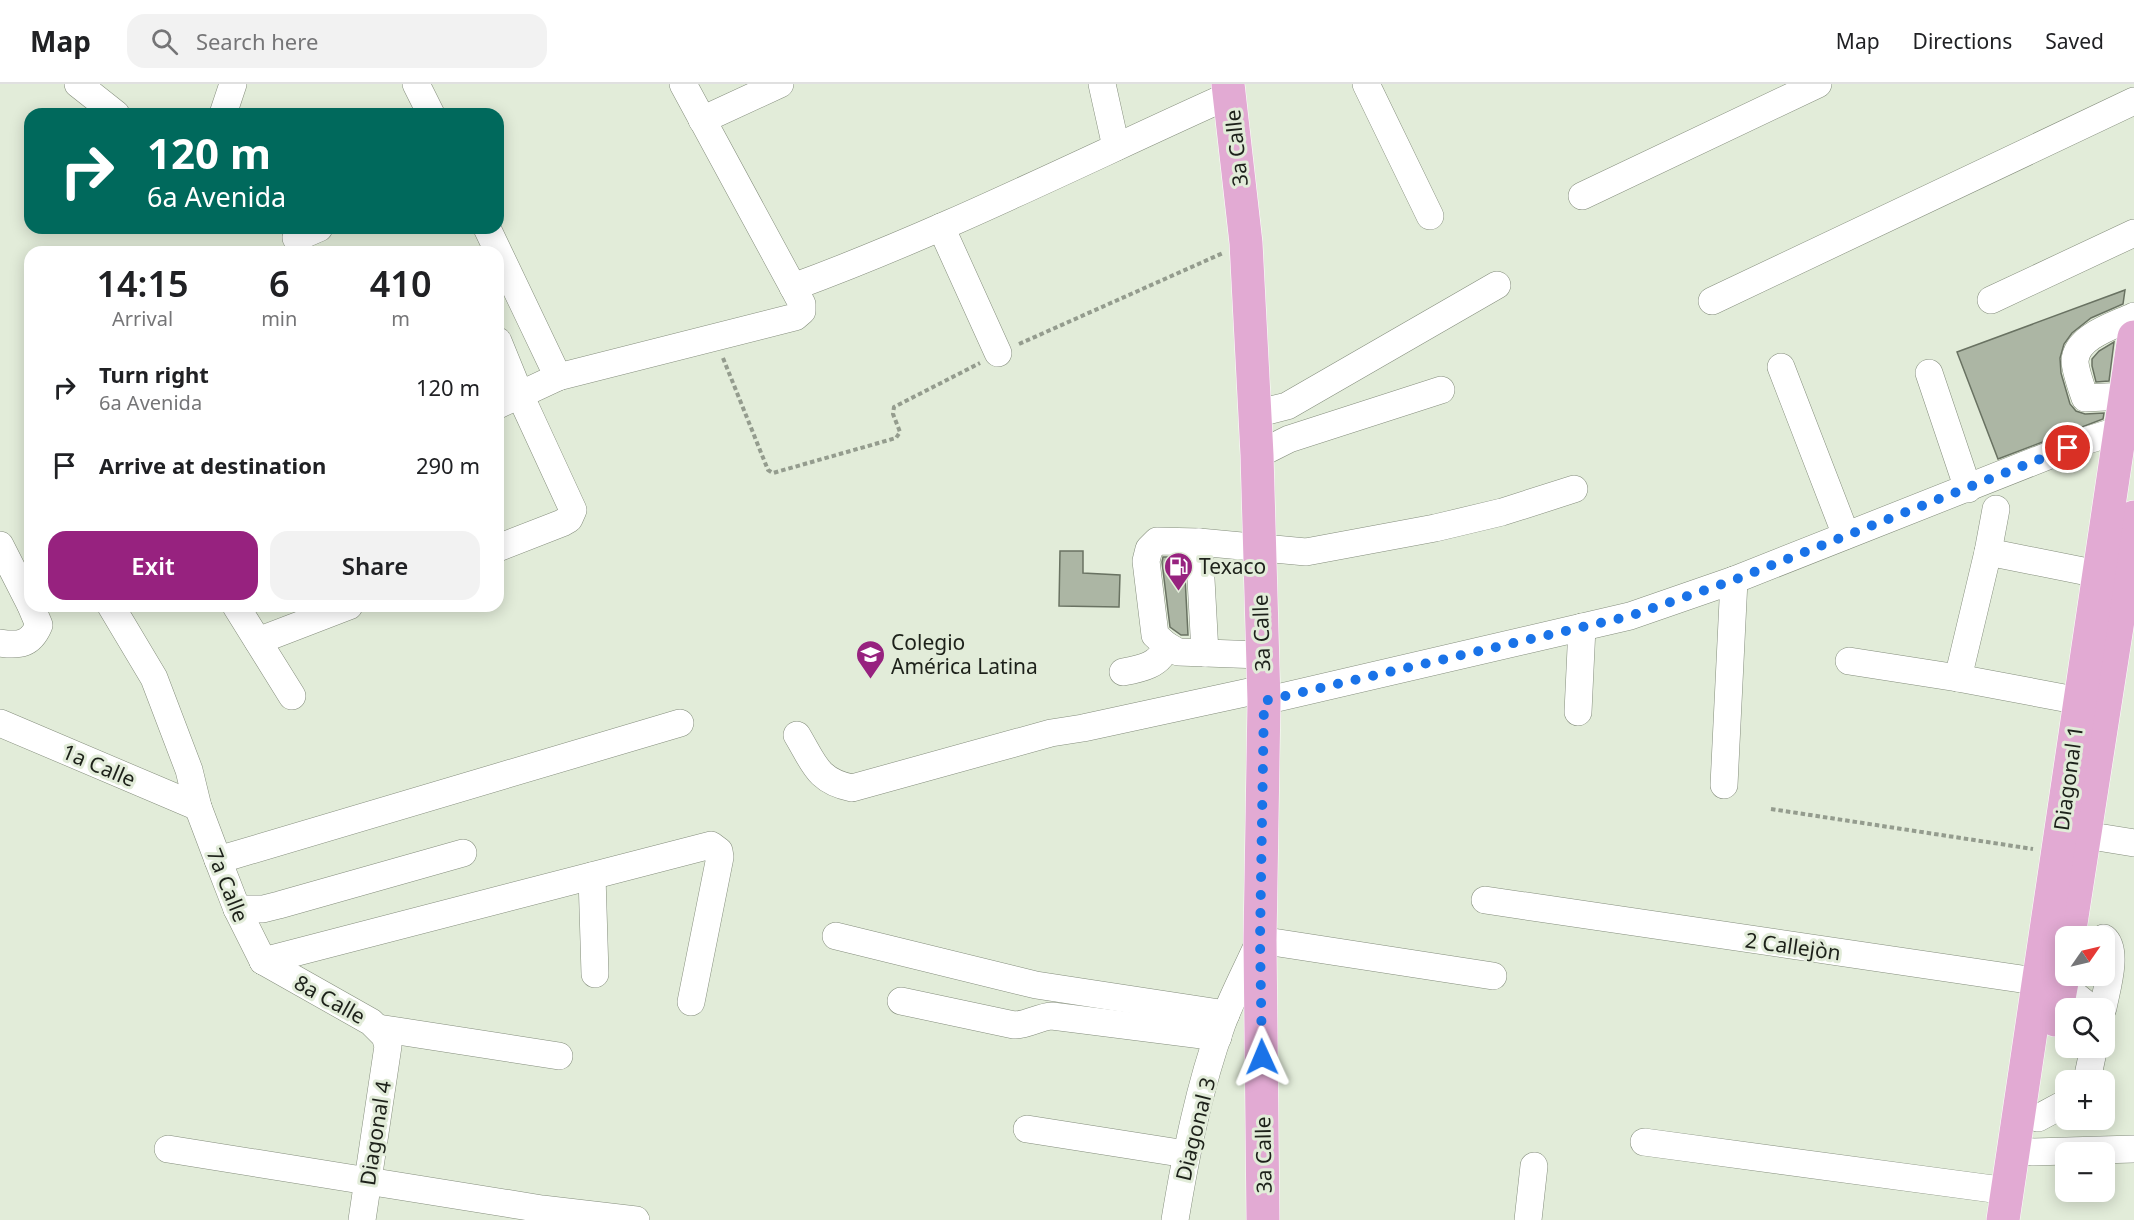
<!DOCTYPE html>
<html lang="en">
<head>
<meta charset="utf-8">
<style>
	:root { --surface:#fff; --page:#f2f2f2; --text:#202124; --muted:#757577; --line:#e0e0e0; --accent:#97227f }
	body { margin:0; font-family:"Noto Sans",sans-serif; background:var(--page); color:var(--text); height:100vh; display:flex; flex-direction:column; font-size:22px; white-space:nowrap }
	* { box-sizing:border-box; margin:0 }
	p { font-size:20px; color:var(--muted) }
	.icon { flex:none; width:33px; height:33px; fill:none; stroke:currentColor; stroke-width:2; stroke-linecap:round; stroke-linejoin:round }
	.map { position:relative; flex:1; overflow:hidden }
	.drawer { position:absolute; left:24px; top:162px; width:480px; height:366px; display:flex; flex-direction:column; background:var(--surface); border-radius:18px; box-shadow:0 3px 15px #0003 }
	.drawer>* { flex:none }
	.banner { position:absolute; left:24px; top:24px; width:480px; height:126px; border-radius:18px; box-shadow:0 3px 15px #0003; background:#00695c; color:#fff; overflow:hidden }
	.needle { width:39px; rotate:56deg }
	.fabs { position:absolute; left:2055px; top:842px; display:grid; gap:12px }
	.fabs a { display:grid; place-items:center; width:60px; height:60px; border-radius:12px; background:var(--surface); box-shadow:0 3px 15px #0003; font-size:30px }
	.pin { position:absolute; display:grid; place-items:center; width:51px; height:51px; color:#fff; margin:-26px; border:3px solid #fff; border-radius:50%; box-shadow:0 2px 6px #0007 }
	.me { position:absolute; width:66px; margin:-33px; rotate:359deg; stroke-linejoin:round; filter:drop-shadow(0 0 4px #0008) }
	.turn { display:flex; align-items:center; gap:21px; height:126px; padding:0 24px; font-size:27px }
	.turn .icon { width:78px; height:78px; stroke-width:2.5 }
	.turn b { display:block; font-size:42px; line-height:51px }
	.eta { display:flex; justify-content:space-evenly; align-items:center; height:102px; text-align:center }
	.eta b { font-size:36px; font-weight:600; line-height:42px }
	.button { display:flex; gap:12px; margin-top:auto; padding:12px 24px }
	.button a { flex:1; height:69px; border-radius:18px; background:var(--accent); color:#fff; font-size:24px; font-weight:600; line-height:69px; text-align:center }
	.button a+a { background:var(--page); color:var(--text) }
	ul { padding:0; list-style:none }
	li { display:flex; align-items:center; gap:18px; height:78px; padding:0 24px }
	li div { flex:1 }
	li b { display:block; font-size:22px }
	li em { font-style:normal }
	header { display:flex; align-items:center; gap:36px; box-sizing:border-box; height:84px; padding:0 30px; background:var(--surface); border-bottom:2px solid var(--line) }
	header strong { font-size:28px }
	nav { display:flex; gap:33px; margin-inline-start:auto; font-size:21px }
	.search { width:420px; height:54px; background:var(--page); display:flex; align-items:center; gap:15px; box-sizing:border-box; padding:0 21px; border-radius:18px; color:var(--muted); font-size:22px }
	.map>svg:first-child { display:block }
	.building { fill:#acb6a4; stroke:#697262; stroke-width:1.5 }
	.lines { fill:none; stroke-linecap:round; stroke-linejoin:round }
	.minor-casing { stroke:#848d7c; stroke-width:28 }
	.major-casing { stroke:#fff; stroke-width:34 }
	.path { stroke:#949c8e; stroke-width:4; stroke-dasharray:4.5 3; stroke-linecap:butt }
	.minor { stroke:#fff; stroke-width:27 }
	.major { stroke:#e2aad3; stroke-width:33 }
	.route { stroke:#1a73e8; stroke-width:10; stroke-dasharray:0 18 }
	.labels { text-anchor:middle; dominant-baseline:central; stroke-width:6; stroke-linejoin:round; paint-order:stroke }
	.street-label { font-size:21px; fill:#1d211a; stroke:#e2ecd9 }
	.poi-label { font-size:21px; fill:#1d211a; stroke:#e2ecd9; text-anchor:start }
</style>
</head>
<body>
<header>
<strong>Map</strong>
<div class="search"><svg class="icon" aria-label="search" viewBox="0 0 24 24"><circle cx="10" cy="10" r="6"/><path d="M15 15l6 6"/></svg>Search here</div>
<nav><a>Map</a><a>Directions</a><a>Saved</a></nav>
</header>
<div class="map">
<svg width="2134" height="1136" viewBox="0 0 2134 1136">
	<rect width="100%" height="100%" fill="#e2ecd9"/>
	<!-- building -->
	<g class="building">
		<polygon points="2125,206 2123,220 2091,234 2072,249 2064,260 2060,274 2061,289 2070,320 2076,327 2085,330 2104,329 2103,335 1998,375 1957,268"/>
		<polygon points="2114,258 2109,297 2096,298 2092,282 2092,275 2099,267"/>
		<polygon points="1060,467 1083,467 1083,489 1120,491 1119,523 1059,522"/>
		<polygon points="1163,473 1184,473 1188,551 1181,551 1170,543 1162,478"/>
	</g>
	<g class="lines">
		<defs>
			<g id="minor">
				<polyline points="78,0 116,30"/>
				<polyline points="416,0 431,30"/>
				<polyline points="1102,0 1116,63"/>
				<polyline points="1366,0 1430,132"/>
				<polyline points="223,30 233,0"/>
				<polyline points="702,36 780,0"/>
				<polyline points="1582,112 1818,0"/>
				<polyline points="941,143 998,269"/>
				<polyline points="487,144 558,293"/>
				<polyline points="296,154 319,144"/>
				<path d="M793,203C943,148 1085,76 1230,11"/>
				<polyline points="1991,216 2134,149"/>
				<polyline points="1712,217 2134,17"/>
				<polyline points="498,257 520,311 573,426 569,435 562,439 498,464"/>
				<polyline points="1781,283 1842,441 1844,452"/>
				<polyline points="1929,289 1968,405"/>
				<path d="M2125,312L2085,314C2082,305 2075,286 2075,277C2076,252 2116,241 2134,232"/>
				<polyline points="498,321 558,293 795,233 802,227 802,220 793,203 683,0"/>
				<polyline points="1255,330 1287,322 1497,201"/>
				<polyline points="1257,371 1289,355 1441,306"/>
				<polyline points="1199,458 1205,569"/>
				<polyline points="0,461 30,520"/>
				<polyline points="1988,468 2098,490"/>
				<polyline points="111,522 154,594 189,686 198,723 218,776 237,825 263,877"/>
				<polyline points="236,522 292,612"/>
				<polyline points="258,557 349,522"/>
				<path d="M0,559C20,562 31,560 39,541L31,522"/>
				<polyline points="1261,571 1178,568 1166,561 1155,551 1146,477 1149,465 1157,457 1199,458 1306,468 1435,444 1502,428 1574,405"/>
				<polyline points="1849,577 1958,594 2080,617"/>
				<path d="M1123,588C1140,585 1162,581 1166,561"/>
				<polyline points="1958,594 1988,468 1996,425"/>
				<polyline points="1264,617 1630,532 1734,496 2088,356 2120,346"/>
				<polyline points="1578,628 1582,543"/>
				<polyline points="0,639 198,723"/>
				<path d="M797,651C814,679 817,697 852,704L1051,649L1083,644L1263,605"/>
				<polyline points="1724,701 1734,496"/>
				<polyline points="2085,751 2134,759"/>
				<polyline points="218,776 680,639"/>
				<polyline points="592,792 595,890"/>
				<polyline points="1485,816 2062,901 2091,924"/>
				<polyline points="237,825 263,825 279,821 463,769"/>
				<polyline points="836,852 1036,901 1226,930"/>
				<polyline points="263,877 711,761 719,767 720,773 691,918"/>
				<polyline points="263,877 371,938 385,952 388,962 362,1136"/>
				<path d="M901,917L1014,941C1028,941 1038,933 1052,932L1218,953"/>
				<path d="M2103,924C2106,907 2119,866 2104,854"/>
				<polyline points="378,944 559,972"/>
				<polyline points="2087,996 2094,963"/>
				<polyline points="2038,1034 2066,1019"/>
				<polyline points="1027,1045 1186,1070"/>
				<polyline points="1644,1058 2008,1107"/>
				<polyline points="168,1065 542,1125 636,1136"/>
				<polyline points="2014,1066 2033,1068 2134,1065"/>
				<path d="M1175,1136C1186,1070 1199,1003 1222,940C1233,911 1248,883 1260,856L1493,892"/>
				<polyline points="1528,1136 1534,1082"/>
			</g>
			<g id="major">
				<polyline points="1228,0 1246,159 1257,371 1264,617 1260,856 1263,1136"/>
				<polyline points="2069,852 2134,433"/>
				<polyline points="2055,936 2066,876"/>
				<polyline points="2003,1136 2134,253"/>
			</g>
		</defs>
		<!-- minor casing -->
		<use href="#minor" class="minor-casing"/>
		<!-- major casing -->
		<use href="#major" class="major-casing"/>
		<!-- path -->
		<g class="path">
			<polyline points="1019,260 1223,169"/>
			<polyline points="723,274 768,386 773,389 896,354 900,348 893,330 894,323 980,279"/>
			<polyline points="1771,725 2033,765"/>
		</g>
		<!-- minor -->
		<use href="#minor" class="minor"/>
		<!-- major -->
		<use href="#major" class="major"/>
	</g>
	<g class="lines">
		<!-- route -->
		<polyline class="route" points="1262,973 1260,856 1264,617 1630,532 1734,496 2068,364"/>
	</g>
	<!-- icons -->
	<defs>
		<symbol id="fuel-pin" viewBox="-11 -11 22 30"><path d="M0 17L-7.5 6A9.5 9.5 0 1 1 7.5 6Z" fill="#97227f" stroke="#e2ecd9"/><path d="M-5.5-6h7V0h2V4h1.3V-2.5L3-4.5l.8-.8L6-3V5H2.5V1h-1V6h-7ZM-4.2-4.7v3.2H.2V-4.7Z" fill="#fff"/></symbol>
		<symbol id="university-pin" viewBox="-11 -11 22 30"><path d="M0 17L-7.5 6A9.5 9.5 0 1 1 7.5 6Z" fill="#97227f" stroke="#e2ecd9"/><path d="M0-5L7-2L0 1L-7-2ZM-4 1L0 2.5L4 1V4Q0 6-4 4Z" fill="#fff"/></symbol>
	</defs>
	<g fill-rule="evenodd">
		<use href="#fuel-pin" x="1162" y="466" width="33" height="45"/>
		<use href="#university-pin" x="854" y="554" width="33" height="45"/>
	</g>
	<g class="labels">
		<!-- street labels -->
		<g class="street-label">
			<text transform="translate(1236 64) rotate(-96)">3a Calle</text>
			<text transform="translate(1261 549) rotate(-92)">3a Calle</text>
			<text transform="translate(99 681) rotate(23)">1a Calle</text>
			<text transform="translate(2068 694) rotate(-82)">Diagonal 1</text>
			<text transform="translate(228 801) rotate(68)">7a Calle</text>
			<text transform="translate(1793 862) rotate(8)">2 Callejòn</text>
			<text transform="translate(330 915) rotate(29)">8a Calle</text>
			<text transform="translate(1195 1045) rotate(-76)">Diagonal 3</text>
			<text transform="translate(375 1049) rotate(-81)">Diagonal 4</text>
			<text transform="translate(1263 1071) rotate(-91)">3a Calle</text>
		</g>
		<!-- poi labels -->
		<g class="poi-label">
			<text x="1199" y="482">Texaco</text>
			<text x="891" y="558">Colegio<tspan x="891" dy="24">América Latina</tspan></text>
		</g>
	</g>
</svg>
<div class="fabs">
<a><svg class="needle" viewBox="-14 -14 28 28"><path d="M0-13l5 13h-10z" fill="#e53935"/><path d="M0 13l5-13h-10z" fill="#757577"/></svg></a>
<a><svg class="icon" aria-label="search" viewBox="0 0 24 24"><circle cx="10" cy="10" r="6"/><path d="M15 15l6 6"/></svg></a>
<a>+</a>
<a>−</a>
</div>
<div class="pin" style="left:2068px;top:364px;background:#d93025"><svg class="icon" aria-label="arrive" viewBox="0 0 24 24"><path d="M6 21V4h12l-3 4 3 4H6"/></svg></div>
<svg class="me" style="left:1262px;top:973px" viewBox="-20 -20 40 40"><path d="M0-17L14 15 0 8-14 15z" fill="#1a73e8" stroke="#fff" stroke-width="4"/></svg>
<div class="banner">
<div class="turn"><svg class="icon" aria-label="right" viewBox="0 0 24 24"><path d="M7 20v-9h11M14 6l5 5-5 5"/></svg><div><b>120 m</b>6a Avenida</div></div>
</div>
<section class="drawer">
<div class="eta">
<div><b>14:15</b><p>Arrival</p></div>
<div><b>6</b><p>min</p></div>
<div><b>410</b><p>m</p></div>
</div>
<ul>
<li><svg class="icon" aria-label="right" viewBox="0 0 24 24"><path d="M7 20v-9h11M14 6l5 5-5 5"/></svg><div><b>Turn right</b><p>6a Avenida</p></div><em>120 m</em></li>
<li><svg class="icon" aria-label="arrive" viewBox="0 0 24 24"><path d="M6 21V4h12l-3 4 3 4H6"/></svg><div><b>Arrive at destination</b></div><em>290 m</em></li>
</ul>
<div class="button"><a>Exit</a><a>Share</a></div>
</section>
</div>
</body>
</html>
